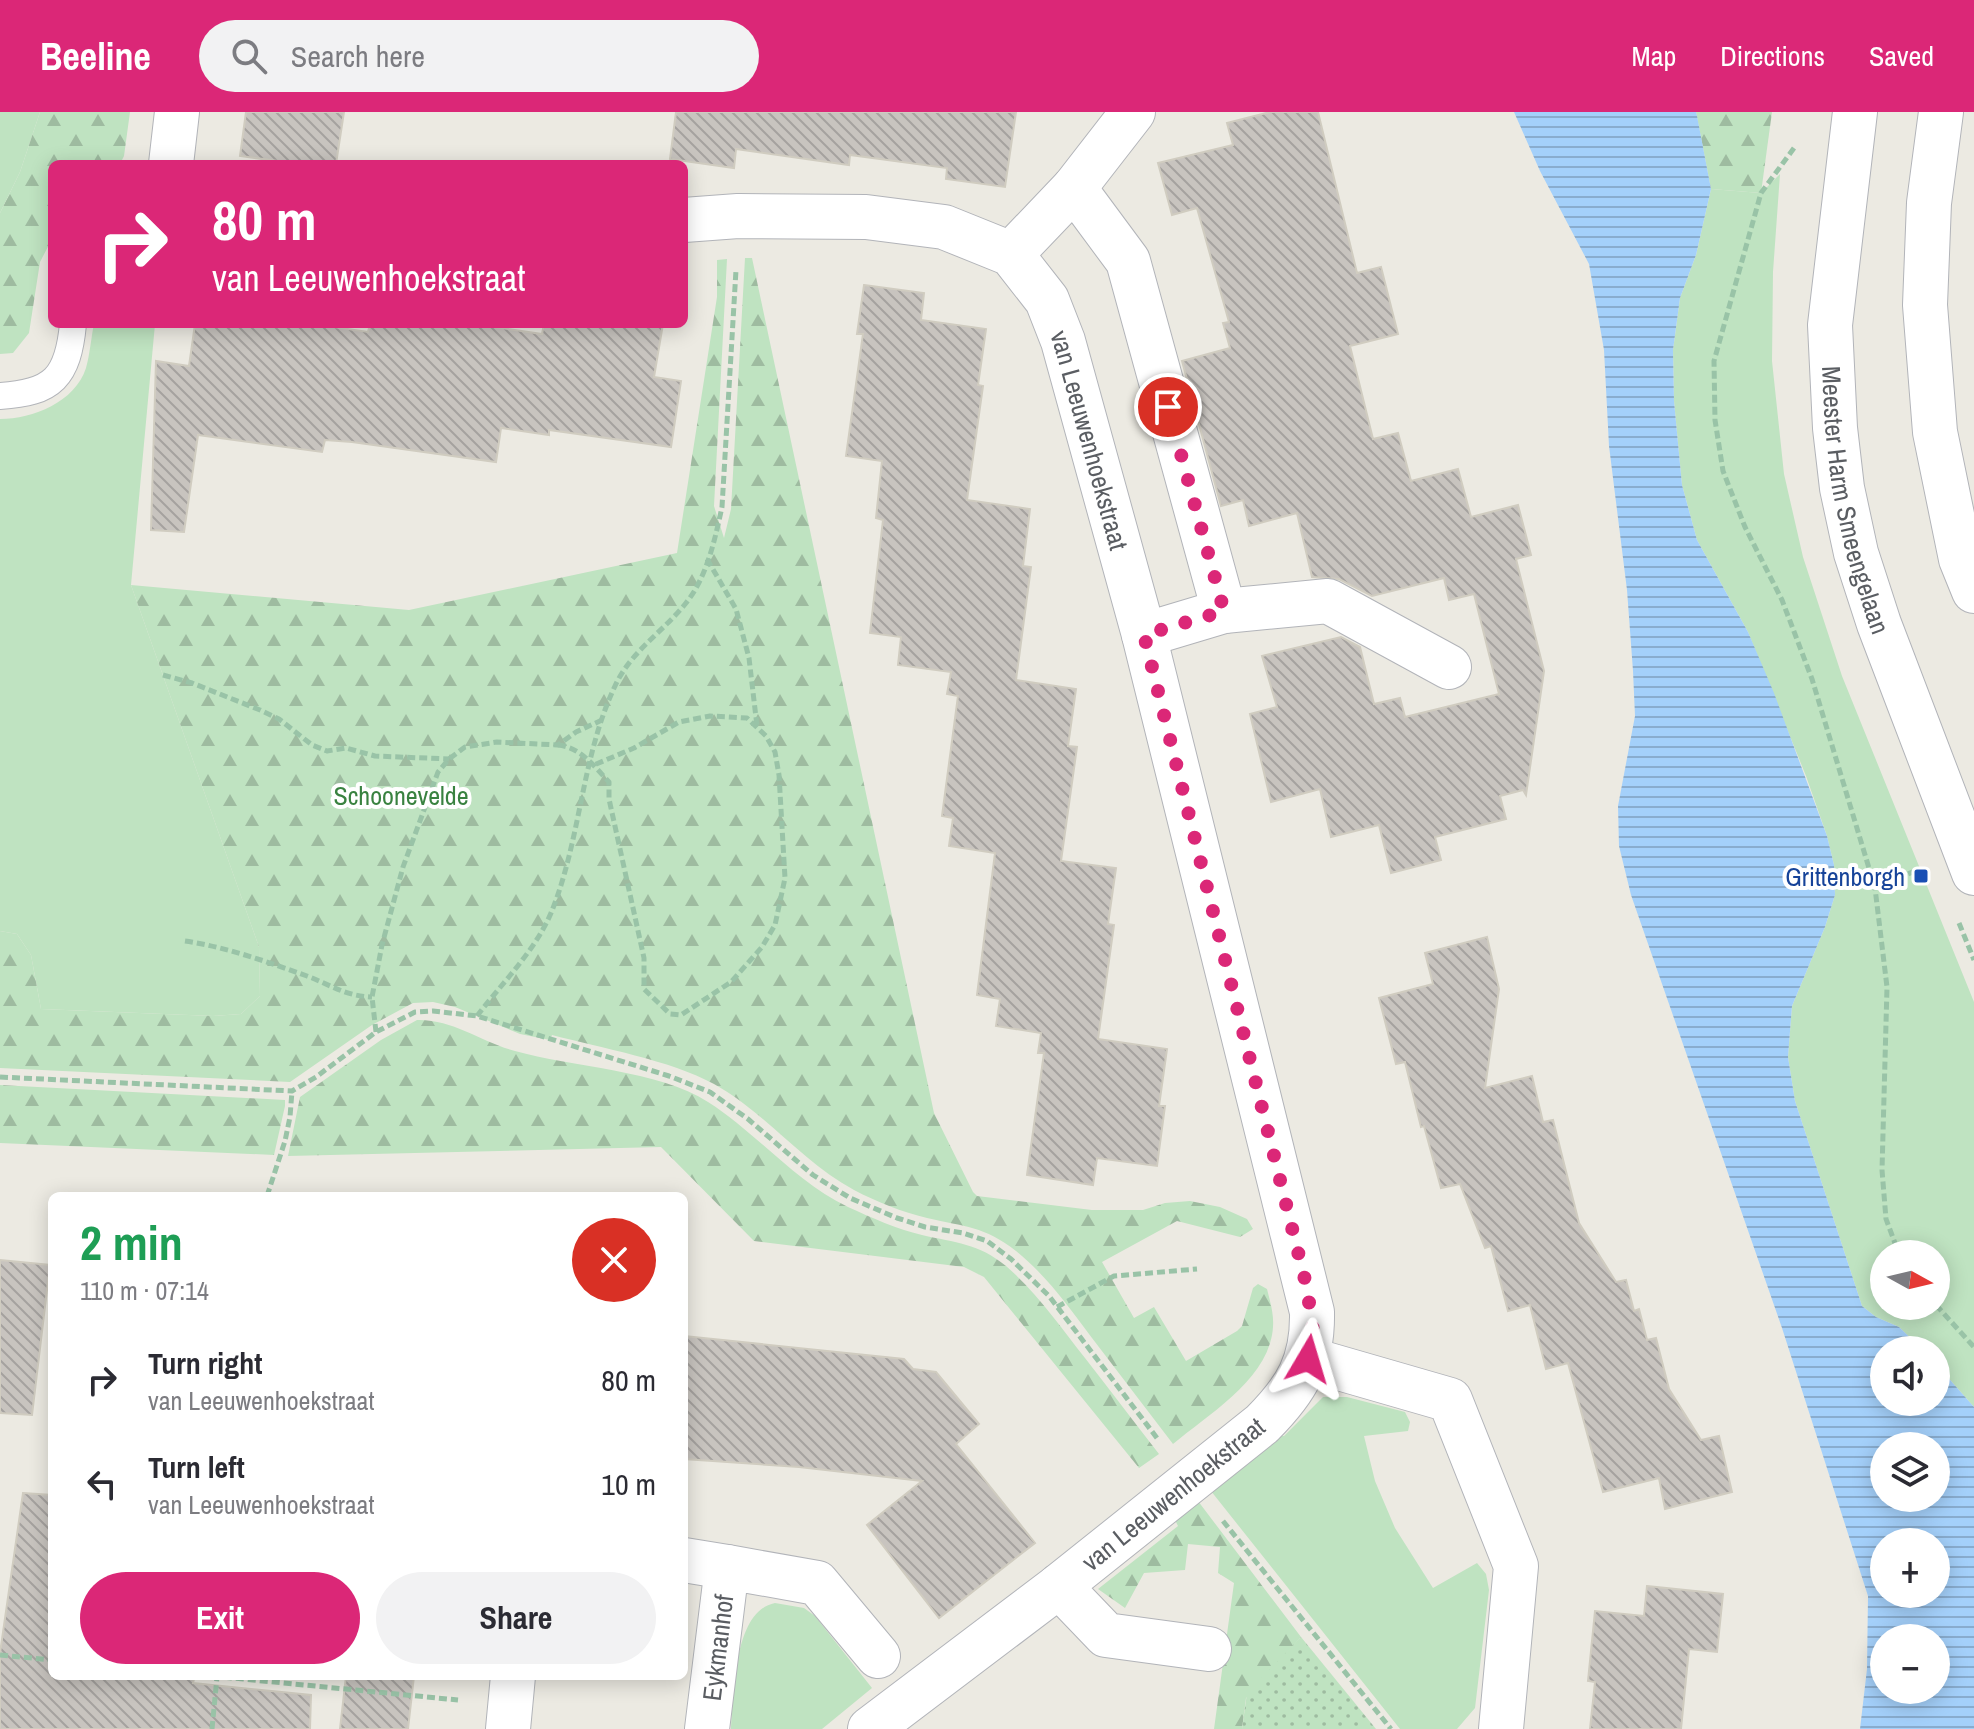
<!DOCTYPE html>
<html lang="en">
<head>
<meta charset="utf-8">
<style>
	:root { --surface:#fff; --page:#f2f2f3; --text:#2b2b33; --muted:#7c7c81; --accent:#db2777 }
	body { margin:0; font-family:"Archivo Narrow",sans-serif; background:var(--page); color:var(--text); height:100vh; display:flex; flex-direction:column; font-size:30px; white-space:nowrap }
	* { box-sizing:border-box; margin:0 }
	p { font-size:26px; color:var(--muted) }
	.icon { flex:none; width:44px; height:44px; fill:none; stroke:currentColor; stroke-width:2; stroke-linecap:round; stroke-linejoin:round }
	.map { position:relative; flex:1; overflow:hidden }
	.side { position:absolute; left:48px; top:1080px; width:640px; height:488px; display:flex; flex-direction:column; background:var(--surface); border-radius:12px; box-shadow:0 4px 20px #0003 }
	.side>* { flex:none }
	.top-card { position:absolute; left:48px; top:48px; width:640px; height:168px; border-radius:12px; box-shadow:0 4px 20px #0003; background:#db2777; color:#fff; overflow:hidden }
	.needle { width:52px; rotate:98deg }
	.buttons { position:absolute; left:1870px; top:1128px; display:grid; gap:16px }
	.buttons a { display:grid; place-items:center; width:80px; height:80px; border-radius:50%; background:var(--surface); box-shadow:0 4px 20px #0003; font-size:40px }
	.pin { position:absolute; display:grid; place-items:center; width:68px; height:68px; color:#fff; margin:-34px; border:4px solid #fff; border-radius:50%; box-shadow:0 2px 8px #0007 }
	.me { position:absolute; width:88px; margin:-44px; rotate:7deg; stroke-linejoin:round; filter:drop-shadow(0 0 6px #0008) }
	.turn { display:flex; align-items:center; gap:28px; height:168px; padding:0 32px; font-size:36px }
	.turn .icon { width:104px; height:104px; stroke-width:2.5 }
	.turn b { display:block; font-size:56px; line-height:68px }
	.round { display:grid; place-items:center; flex:none; width:84px; height:84px; border-radius:42px; background:var(--page) }
	.summary { display:flex; align-items:center; justify-content:space-between; height:136px; padding:0 32px }
	h1 { font-size:48px; font-weight:700; line-height:60px; color:#1e9e55 }
	.primary-button { display:flex; gap:16px; margin-top:auto; padding:16px 32px }
	.primary-button a { flex:1; height:92px; border-radius:48px; background:var(--accent); color:#fff; font-size:32px; font-weight:700; line-height:92px; text-align:center }
	.primary-button a+a { background:var(--page); color:var(--text) }
	ul { padding:0; list-style:none }
	li { display:flex; align-items:center; gap:24px; height:104px; padding:0 32px }
	li div { flex:1 }
	li b { display:block; font-size:30px }
	li em { font-style:normal }
	header { display:flex; align-items:center; gap:48px; box-sizing:border-box; height:112px; padding:0 40px; background:var(--accent); color:#fff }
	header strong { font-size:38px }
	nav { display:flex; gap:44px; margin-inline-start:auto; font-size:28px }
	.search { width:560px; height:72px; background:var(--page); display:flex; align-items:center; gap:20px; box-sizing:border-box; padding:0 28px; border-radius:44px; color:var(--muted); font-size:30px }
	.map>svg:first-child { display:block }
	.grass { fill:#bfe3c1; fill-rule:evenodd }
	.forest { fill:url(#forest-firs) }
	.park { fill:url(#park-dots) }
	.water { fill:url(#water-rules); fill-rule:evenodd }
	.building { fill:url(#building-back-hatch); stroke:#d0ccc0; stroke-width:2 }
	.lines { fill:none; stroke-linecap:round; stroke-linejoin:round }
	.service-casing { stroke:#b2b4b9; stroke-width:28 }
	.minor-casing { stroke:#b2b4b9; stroke-width:46 }
	.tertiary-casing { stroke:#b2b4b9; stroke-width:46 }
	.path { stroke:#99c3a7; stroke-width:5; stroke-dasharray:8 4; stroke-linecap:butt }
	.service { stroke:#fff; stroke-width:26 }
	.minor { stroke:#fff; stroke-width:44 }
	.tertiary { stroke:#fff; stroke-width:44 }
	.route { stroke:#db2777; stroke-width:14; stroke-dasharray:0 25.2 }
	.transit-dot { fill:#1a4fb4; stroke:#fff; stroke-width:3 }
	.labels { text-anchor:middle; dominant-baseline:central; stroke-width:8; stroke-linejoin:round; paint-order:stroke }
	.street-label { font-size:26px; fill:#5a5d62; stroke:#fff }
	.park-label { font-size:26px; fill:#398240; stroke:#fff }
	.transit-label { font-size:26px; fill:#164399; stroke:#fff; text-anchor:end }
</style>
</head>
<body>
<header>
<strong>Beeline</strong>
<div class="search"><svg class="icon" aria-label="search" viewBox="0 0 24 24"><circle cx="10" cy="10" r="6"/><path d="M15 15l6 6"/></svg>Search here</div>
<nav><a>Map</a><a>Directions</a><a>Saved</a></nav>
</header>
<div class="map">
<svg width="1974" height="1617" viewBox="0 0 1974 1617">
	<defs>
		<pattern id="forest-firs" width="22" height="20" patternUnits="userSpaceOnUse" patternTransform="scale(2)"><rect width="22" height="20" fill="#bfe3c1"/><path d="M5 1l3.5 6h-7zM16 11l3.5 6h-7z" fill="#9ebba0"/></pattern>
		<pattern id="park-dots" width="8" height="8" patternUnits="userSpaceOnUse" patternTransform="scale(2)"><rect width="8" height="8" fill="#bfe3c1"/><path d="M2 2h.1M6 6h.1" fill="none" stroke="#9ebba0" stroke-width="1.8" stroke-linecap="round"/></pattern>
		<pattern id="water-rules" width="6" height="5" patternUnits="userSpaceOnUse" patternTransform="scale(2)"><rect width="6" height="5" fill="#a4d0fa"/><path d="M0 2.5h6" fill="none" stroke="#89acce"/></pattern>
		<pattern id="building-back-hatch" width="6" height="6" patternUnits="userSpaceOnUse" patternTransform="scale(2)"><rect width="6" height="6" fill="#c8c4bf"/><path d="M-1 5l2 2M0 0l6 6M5-1l2 2" fill="none" stroke="#a5a29f"/></pattern>
	</defs>
	<rect width="100%" height="100%" fill="#eceae2"/>
	<!-- grass -->
	<g class="grass">
		<polygon points="0,0 40,0 20,60 0,101"/>
		<path d="M1780,62L1773,160L1772,249L1784,362L1803,445L1842,564L1974,890V1295L1936,1252V1238H1923L1899,1215L1876,1205L1862,1194L1795,989L1788,945L1792,894L1825,815L1835,783L1834,753L1827,724L1806,664L1748,520L1697,428L1682,373L1674,289L1673,238L1680,186L1696,143L1711,77L1761,81ZM1884,1142H1936V1194H1884Z"/>
		<path d="M94,212H155L131,473L259,835L260,884L241,902L213,904L41,897L31,843L17,822L0,819V307C33,307 75,290 86,256C90,242 91,226 94,212Z"/>
		<polygon points="1323,1285 1347,1285 1405,1300 1410,1310 1408,1319 1364,1324 1375,1369 1395,1416 1433,1476 1477,1451 1486,1462 1489,1478 1475,1596 1457,1617 1400,1617 1207,1374 1265,1323 1284,1324"/>
		<path d="M775,1491L804,1496L815,1504L872,1576L822,1617H731C734,1583 733,1499 775,1491Z"/>
	</g>
	<!-- forest -->
	<g class="forest">
		<polygon points="40,0 130,0 124,44 120,52 52,52 52,127 40,150 29,221 13,241 0,242 0,101 20,60"/>
		<polygon points="1696,0 1772,0 1761,81 1711,77"/>
		<path d="M745,146H752L934,1001L973,1080L977,1084L1092,1098H1143L1165,1091L1190,1089L1220,1095L1247,1107L1253,1117L1240,1125L1177,1109L1102,1150L1134,1206L1154,1195L1186,1249L1237,1219L1242,1214L1253,1176L1258,1172L1267,1177C1270,1189 1274,1202 1273,1215C1270,1266 1209,1302 1173,1332C1146,1297 1119,1261 1092,1226C1069,1195 1046,1163 1016,1139C984,1114 965,1115 927,1106C902,1100 877,1090 854,1078C802,1050 766,1001 714,972C670,948 601,936 552,923L550,928L520,922L455,895L433,890L413,891L372,913L290,970L0,956V819L17,822L31,843L41,897L213,904L241,902L260,884L259,835L131,473L409,498L677,441L717,185V148L727,147L714,394L724,426L731,397Z"/>
		<path d="M417,908C453,907 481,930 515,939C571,955 659,958 708,990C757,1021 795,1070 848,1095C872,1106 897,1117 922,1123C956,1131 978,1131 1006,1154C1037,1181 1060,1214 1085,1246C1110,1278 1134,1310 1159,1342L1139,1356L984,1165L964,1155L754,1129L661,1035L288,1044L300,985L381,928Z"/>
		<polygon points="0,973 285,988 285,994 274,1043 0,1031"/>
		<polygon points="1198,1389 1301,1525 1246,1586 1242,1617 1214,1617 1234,1471 1218,1461 1220,1435 1188,1432 1185,1458 1144,1461 1125,1496 1098,1477 1178,1414 1174,1406"/>
	</g>
	<!-- park -->
	<polygon class="park" points="1301,1525 1376,1617 1242,1617 1247,1581"/>
	<!-- water -->
	<path class="water" d="M1514,0H1696L1697,4L1711,77L1696,143L1680,186L1673,238L1674,289L1682,373L1697,428L1748,520L1774,581L1827,724L1834,753L1835,783L1825,815L1792,894L1788,945L1795,989L1862,1194L1876,1205L1899,1215L1923,1238H1884V1290H1936V1252L1974,1295V1617H1860L1867,1557L1868,1484L1782,1216L1631,783L1619,734L1618,694L1635,604L1633,559L1627,478L1609,334L1604,238L1589,152L1540,59ZM1884,1334H1936V1386H1884ZM1884,1430H1936V1482H1884ZM1884,1526H1936V1578H1884Z"/>
	<!-- building -->
	<g class="building">
		<polygon points="246,0 344,0 336,52 300,52 240,44"/>
		<polygon points="676,0 1016,0 1005,75 946,67 947,56 850,43 849,53 736,37 734,56 670,47"/>
		<polygon points="1270,0 1318,0 1357,161 1381,155 1398,222 1350,234 1373,327 1398,321 1411,369 1458,357 1471,405 1518,393 1531,443 1516,447 1544,559 1526,683 1523,678 1500,684 1506,707 1435,725 1441,748 1391,761 1379,713 1331,725 1320,677 1271,690 1250,602 1277,595 1262,544 1341,525 1360,535 1374,592 1400,586 1405,605 1499,582 1474,482 1449,488 1444,466 1372,484 1339,467 1312,465 1297,401 1249,414 1243,388 1221,394 1182,249 1230,236 1223,211 1229,210 1197,96 1172,103 1158,51 1233,33 1227,11"/>
		<polygon points="864,173 924,181 921,208 986,217 978,273 983,274 967,388 1030,397 1023,454 1031,455 1016,568 1076,577 1068,634 1077,635 1061,749 1116,756 1108,812 1114,813 1098,927 1167,937 1159,994 1165,994 1157,1054 1097,1046 1093,1073 1027,1063 1044,941 1038,941 1041,921 996,914 1000,887 977,883 995,741 949,734 953,706 942,704 958,584 947,582 951,560 898,553 901,525 870,521 883,408 876,406 882,349 846,344 863,222 857,222"/>
		<polygon points="195,212 314,212 368,220 370,212 473,212 542,222 544,212 663,212 654,265 681,269 671,335 549,318 549,323 501,316 496,350 352,330 325,328 322,340 198,323 184,420 151,418 156,249 189,254"/>
		<polygon points="1487,825 1499,877 1485,976 1532,964 1543,1010 1553,1008 1579,1111 1616,1170 1626,1168 1634,1199 1639,1197 1647,1228 1656,1226 1669,1277 1701,1328 1719,1324 1732,1380 1665,1397 1659,1366 1603,1380 1568,1251 1546,1257 1530,1193 1508,1199 1491,1134 1485,1136 1460,1072 1441,1076 1424,1014 1421,1015 1405,950 1396,952 1379,886 1433,872 1425,841"/>
		<polygon points="0,1148 50,1153 32,1303 0,1301"/>
		<polygon points="684,1224 904,1247 913,1257 936,1260 979,1312 956,1332 1035,1431 939,1506 867,1413 922,1369 799,1355 684,1347"/>
		<polygon points="23,1381 52,1383 52,1564 166,1564 194,1567 193,1571 311,1583 310,1617 0,1617 0,1541"/>
		<polygon points="1647,1474 1723,1482 1717,1540 1689,1537 1681,1617 1590,1617 1595,1570 1588,1569 1595,1499 1644,1504"/>
		<polygon points="346,1564 414,1564 408,1617 340,1617"/>
	</g>
	<g class="lines">
		<defs>
			<path id="service" d="M0,284C53,281 68,265 73,212"/>
			<g id="minor">
				<polyline points="171,52 177,0"/>
				<polyline points="1074,76 1128,149 1224,499"/>
				<path id="s1" d="M684,108L738,104L866,105L944,115L1011,142L1047,188L1063,229L1144,523L1312,1200C1313,1250 1297,1277 1262,1312L1059,1474L870,1617"/>
				<polyline points="1011,142 1074,76 1133,0"/>
				<polyline points="1144,523 1224,499 1328,489 1449,555"/>
				<polyline points="1308,1247 1450,1288 1516,1454 1501,1617"/>
				<polyline points="684,1448 727,1455"/>
				<polyline points="1059,1474 1106,1523 1209,1537"/>
				<polyline points="508,1617 513,1564"/>
				<path id="s2" d="M707,1617L727,1455L817,1471L878,1544"/>
			</g>
			<g id="tertiary">
				<path id="s3" d="M1855,0L1830,213L1835,316L1842,376L1856,441L1879,512L1974,761"/>
				<polyline points="1941,0 1929,91 1925,193 1935,320 1961,447 1974,479"/>
			</g>
		</defs>
		<!-- service casing -->
		<use href="#service" class="service-casing"/>
		<!-- minor casing -->
		<use href="#minor" class="minor-casing"/>
		<!-- tertiary casing -->
		<use href="#tertiary" class="tertiary-casing"/>
		<!-- path -->
		<g class="path">
			<polyline points="1794,36 1761,81 1714,249 1715,308 1723,359 1745,415 1782,488 1812,567 1875,776 1887,875 1882,1058 1886,1107 1899,1142"/>
			<polyline points="707,447 736,497 749,546 757,614"/>
			<polyline points="163,563 192,571 260,598 279,607 312,633 327,639 346,636 375,644 449,647"/>
			<path d="M558,633C580,635 594,654 609,670V687L644,846V877L670,902L681,903L731,870L762,835L775,813L785,766L779,663L775,640L766,624L747,606L710,604L679,610L634,636L594,653"/>
			<polyline points="1875,776 1915,759"/>
			<polyline points="1959,811 1974,848"/>
			<path d="M185,829C226,835 268,850 307,864C331,873 345,884 372,885"/>
			<path d="M477,904C502,871 535,839 551,801C581,728 581,646 615,574C631,539 663,520 686,491C707,465 715,427 722,395L736,158"/>
			<polyline points="376,920 372,885 382,833 403,755 438,660 449,647 465,635 497,630 558,633 576,620 602,608"/>
			<polyline points="0,965 292,979 316,965 376,920 415,900 433,899 477,904 669,964 710,980 748,1007 813,1063 850,1086 897,1106 925,1115 963,1121 987,1129 1011,1147 1049,1184 1157,1326"/>
			<polyline points="267,1084 285,1029 290,1005 292,979"/>
			<polyline points="1936,1193 1974,1235"/>
			<polyline points="1057,1195 1114,1164 1197,1157"/>
			<polyline points="1223,1409 1391,1617"/>
			<polyline points="0,1543 52,1548"/>
			<polyline points="212,1564 458,1588"/>
			<polyline points="212,1617 217,1565"/>
		</g>
		<!-- service -->
		<use href="#service" class="service"/>
		<!-- minor -->
		<use href="#minor" class="minor"/>
		<!-- tertiary -->
		<use href="#tertiary" class="tertiary"/>
	</g>
	<g class="lines">
		<!-- route -->
		<polyline class="route" points="1168,295 1224,499 1144,523 1307,1176 1313,1219 1308,1247"/>
	</g>
	<!-- markers -->
	<rect class="transit-dot" x="1913" y="756" width="16" height="16" rx="4"/>
	<g class="labels">
		<!-- street labels -->
		<g class="street-label">
			<text stroke="none"><textPath href="#s1" startOffset="538">van Leeuwenhoekstraat</textPath></text>
			<text stroke="none"><textPath href="#s3" startOffset="392">Meester Harm Smeengelaan</textPath></text>
			<text transform="translate(1173 1382) rotate(-39)">van Leeuwenhoekstraat</text>
			<text stroke="none"><textPath href="#s2" startOffset="82">Eykmanhof</textPath></text>
		</g>
		<!-- park labels -->
		<g class="park-label">
			<text x="401" y="683">Schoonevelde</text>
		</g>
		<!-- transit labels -->
		<g class="transit-label">
			<text x="1905" y="764">Grittenborgh</text>
		</g>
	</g>
</svg>
<div class="buttons">
<a><svg class="needle" viewBox="-14 -14 28 28"><path d="M0-13l5 13h-10z" fill="#e53935"/><path d="M0 13l5-13h-10z" fill="#7c7c81"/></svg></a>
<a><svg class="icon" aria-label="sound" viewBox="0 0 24 24"><path d="M4 9h4l5-4v14l-5-4H4zM17 9q2 3 0 6"/></svg></a>
<a><svg class="icon" aria-label="layers" viewBox="0 0 24 24"><path d="M12 4l9 5-9 5-9-5zM3 14l9 5 9-5"/></svg></a>
<a>+</a>
<a>−</a>
</div>
<div class="pin" style="left:1168px;top:295px;background:#d93025"><svg class="icon" aria-label="arrive" viewBox="0 0 24 24"><path d="M6 21V4h12l-3 4 3 4H6"/></svg></div>
<svg class="me" style="left:1308px;top:1247px" viewBox="-20 -20 40 40"><path d="M0-17L14 15 0 8-14 15z" fill="#db2777" stroke="#fff" stroke-width="4"/></svg>
<div class="top-card">
<div class="turn"><svg class="icon" aria-label="right" viewBox="0 0 24 24"><path d="M7 20v-9h11M14 6l5 5-5 5"/></svg><div><b>80 m</b>van Leeuwenhoekstraat</div></div>
</div>
<section class="side">
<div class="summary"><div><h1>2 min</h1><p>110 m · 07:14</p></div><a class="round" style="background:#d93025;color:#fff"><svg class="icon" aria-label="close" viewBox="0 0 24 24"><path d="M6 6l12 12M18 6L6 18"/></svg></a></div>
<ul>
<li><svg class="icon" aria-label="right" viewBox="0 0 24 24"><path d="M7 20v-9h11M14 6l5 5-5 5"/></svg><div><b>Turn right</b><p>van Leeuwenhoekstraat</p></div><em>80 m</em></li>
<li><svg class="icon" aria-label="left" viewBox="0 0 24 24"><path d="M17 20v-9H6M10 6l-5 5 5 5"/></svg><div><b>Turn left</b><p>van Leeuwenhoekstraat</p></div><em>10 m</em></li>
</ul>
<div class="primary-button"><a>Exit</a><a>Share</a></div>
</section>
</div>
</body>
</html>
